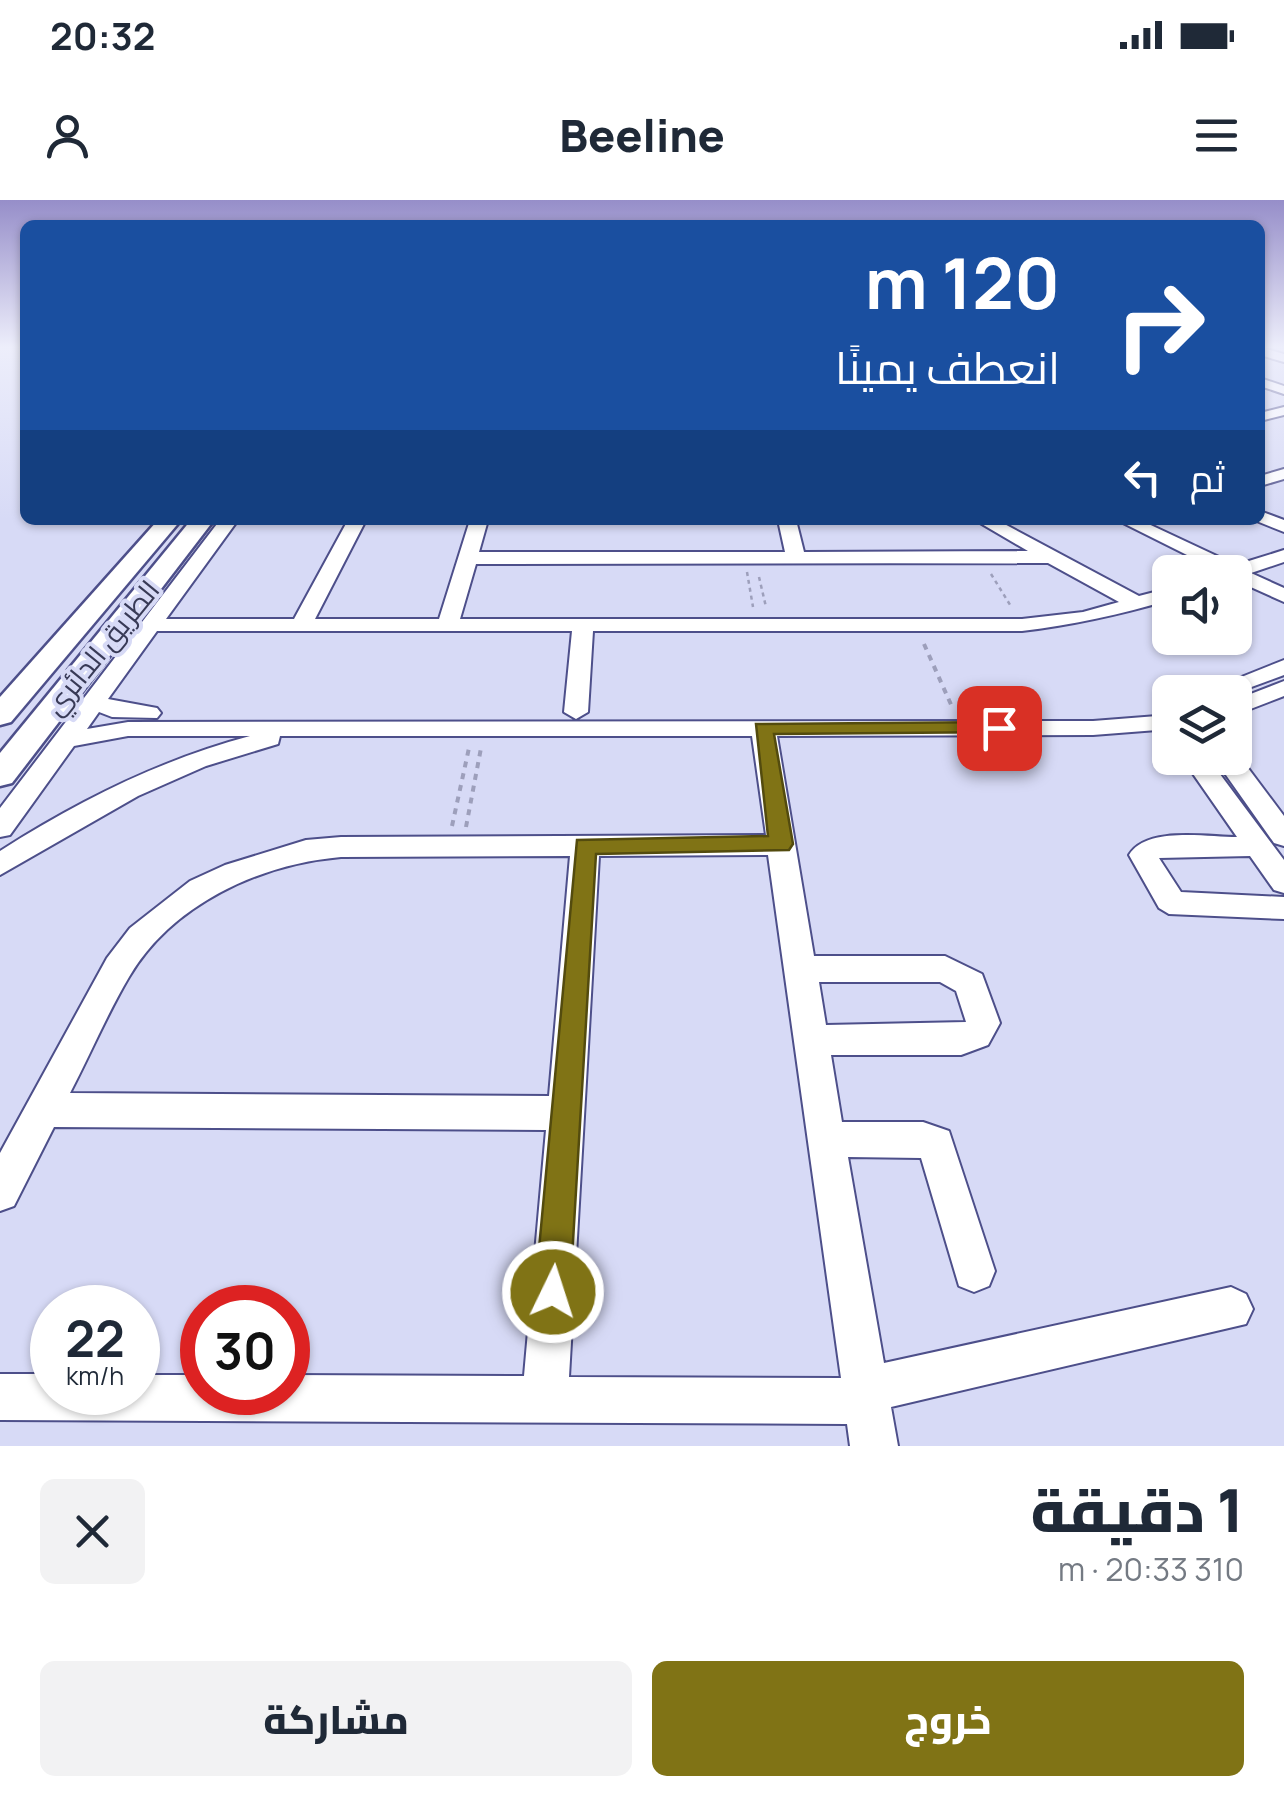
<!DOCTYPE html>
<html lang="ar">
<head>
<meta charset="utf-8">
<style>
	:root { --surface:#fff; --page:#f2f2f3; --text:#1f2937; --muted:#747a83; --accent:#807315 }
	body { margin:0; font-family:Manrope,Cairo,sans-serif; background:var(--page); color:var(--text); direction:rtl; height:100vh; display:flex; flex-direction:column; font-size:38px; white-space:nowrap }
	* { box-sizing:border-box; margin:0 }
	p { font-size:32px; color:var(--muted) }
	.icon { flex:none; width:55px; height:55px; fill:none; stroke:currentColor; stroke-width:2; stroke-linecap:round; stroke-linejoin:round }
	.map { position:relative; height:1246px; overflow:hidden; direction:ltr }
	.side { display:flex; flex-direction:column; background:var(--surface); flex:1 }
	.side>* { flex:none }
	.banner { position:absolute; left:20px; top:20px; width:1245px; height:305px; border-radius:15px; box-shadow:0 2px 8px #0004; direction:rtl; background:#1a4fa0; color:#fff; overflow:hidden }
	.controls { position:absolute; left:1152px; top:355px; display:grid; gap:20px }
	.controls a { display:grid; place-items:center; width:100px; height:100px; border-radius:15px; background:var(--surface); box-shadow:0 2px 8px #0004; font-size:50px }
	.speed { position:absolute; left:30px; top:1085px; display:flex; gap:20px; font-size:50px; font-weight:700; text-align:center }
	.speed>* { display:grid; place-content:center; width:130px; height:130px; border-radius:50%; background:var(--surface); box-shadow:0 2px 8px #0004; line-height:1 }
	.speed small { font-size:25px; font-weight:400 }
	.speed .limit { border:15px solid #d22; background:#fff; color:#111 }
	.pin { position:absolute; display:grid; place-items:center; width:85px; height:85px; color:#fff; margin:-42px; border-radius:20px; box-shadow:0 5px 15px #0006 }
	.me { position:absolute; width:110px; margin:-55px; rotate:4deg; stroke-linejoin:round; filter:drop-shadow(0 0 8px #0008) }
	.turn { display:flex; align-items:center; gap:35px; height:210px; padding:0 40px; font-size:45px }
	.turn .icon { width:130px; height:130px; stroke-width:2.5 }
	.turn b { display:block; font-size:70px; line-height:85px }
	.then { display:flex; align-items:center; height:95px; padding:0 40px; background:#0003; gap:20px; font-size:38px }
	.round { display:grid; place-items:center; flex:none; width:105px; height:105px; border-radius:15px; background:var(--page) }
	.overview { display:flex; align-items:center; justify-content:space-between; height:170px; padding:0 40px }
	h1 { font-size:60px; font-weight:800; line-height:75px }
	.action { display:flex; gap:20px; margin-top:auto; padding:20px 40px }
	.action a { flex:1; height:115px; border-radius:15px; background:var(--accent); color:#fff; font-size:40px; font-weight:800; line-height:115px; text-align:center }
	.action a+a { background:var(--page); color:var(--text) }
	.status { display:flex; justify-content:space-between; align-items:center; height:70px; padding:0 50px; background:var(--surface); direction:ltr }
	.status svg { height:28px; fill:currentColor }
	header { display:flex; justify-content:space-between; align-items:center; height:130px; padding:0 40px; background:var(--surface); font-size:45px; font-weight:800 }
	.map>svg:first-child { display:block }
	.lines { fill:none; stroke-linecap:round; stroke-linejoin:round }
	.minor-casing { stroke:#4d4f8a; stroke-width:4 }
	.major-casing { stroke:#4d4f8a; stroke-width:5 }
	.path-far1 { stroke:#9d9fbb; stroke-width:2.5; stroke-dasharray:4 4; stroke-linecap:butt }
	.path { stroke:#9d9fbb; stroke-width:4; stroke-dasharray:6 6; stroke-linecap:butt }
	.minor { fill:#fff; fill-rule:evenodd }
	.major { fill:#fff; fill-rule:evenodd }
	.route { fill:#807315; stroke:#534b0e; stroke-width:2.5 }
	.labels { text-anchor:middle; dominant-baseline:central; stroke-width:8; stroke-linejoin:round; paint-order:stroke }
	.far-street-label { font-size:28px; fill:#383a56; stroke:#d7daf6 }
</style>
</head>
<body>
<div class="status"><b>20:32</b><svg viewBox="0 0 49 12"><path d="M0 12V9h3v3zM5 12V6h3v6zM10 12V3h3v9zM15 12V0h3v12zM26 1h20v11H26zM47 4h2v5h-2z"/></svg></div>
<header><svg class="icon" aria-label="menu" viewBox="0 0 24 24"><path d="M4 6h16M4 12h16M4 18h16"/></svg>Beeline<svg class="icon" aria-label="person" viewBox="0 0 24 24"><circle cx="12" cy="8" r="4"/><path d="M4 21q1-7 8-7t8 7"/></svg></header>
<div class="map">
<svg width="1284" height="1246" viewBox="0 0 1284 1246">
	<rect width="100%" height="100%" fill="#d7daf6"/>
	<g class="lines">
		<defs>
			<g id="minor">
				<polygon points="1260,147 1284,154 1284,162 1260,155"/>
				<polygon points="1260,178 1284,186 1284,194 1260,186"/>
				<polygon points="1284,207 1284,215 1260,221 1260,213"/>
				<polygon points="1284,269 1284,279 1260,286 1260,276"/>
				<polygon points="1260,311 1284,320 1284,332 1254,320 1260,320"/>
				<path d="M220,320H238L166,419H294L348,320H366L315,419H439L470,320H488L479,352H785L778,320H796L804,352L1028,351L975,320H997L1139,396L1170,388V400C1121,414 1074,425 1022,431H593L588,512L576,519L564,512L572,431H157L108,499L157,508L161,513L157,518L112,517L99,512L87,529L128,522L1093,521L1170,515V529L1093,535L777,536L814,756H945L982,774L1000,823L988,845L961,855H831L842,922H923L949,931L995,1071L989,1086L974,1092L959,1086L921,958L848,957L884,1163L1231,1087L1246,1094L1253,1109L1246,1124L891,1207L898,1246H850L847,1224L0,1220V1174H52V1192H138V1175H202V1192H288V1175L524,1176L546,930L54,927L14,1006L0,1011V953L107,758L130,728L190,681L225,665L306,640L341,637L766,635L752,536H280L278,544L206,566L138,596L0,675V651C78,601 160,560 250,536H128L74,546L10,635L0,637V608ZM1048,363L1119,402L1083,412L1022,419H460L476,364ZM768,655L841,1178L569,1177L599,656ZM570,656L549,896L70,893C90,855 107,814 129,777C172,704 260,664 341,657ZM819,782H940L956,791L966,822L826,825Z"/>
				<polygon points="1117,320 1140,320 1236,365 1284,350 1284,362 1251,373 1284,388 1284,402 1235,380 1235,372 1221,372"/>
				<polygon points="1284,460 1284,475 1235,493 1204,492"/>
				<polygon points="1284,481 1284,496 1235,515 1235,500"/>
				<polygon points="1236,552 1284,616 1284,646 1274,643 1214,558 1235,558"/>
				<path d="M1182,558H1208L1284,660V693L1274,690L1250,656L1159,658L1181,692L1284,697V719L1169,714L1159,708L1129,655C1146,626 1207,637 1237,637Z"/>
			</g>
			<g id="major">
				<polygon points="158,320 181,320 11,522 0,525 0,497"/>
				<polygon points="191,320 214,320 12,583 0,586 0,553"/>
			</g>
		</defs>
		<!-- minor casing -->
		<use href="#minor" class="minor-casing"/>
		<!-- major casing -->
		<use href="#major" class="major-casing"/>
		<!-- path-far1 -->
		<g class="path-far1">
			<polyline points="747,372 753,407"/>
			<polyline points="991,374 1012,408"/>
			<polyline points="759,377 766,407"/>
		</g>
		<!-- path -->
		<g class="path">
			<polyline points="924,444 953,509"/>
			<polyline points="452,626 469,548"/>
			<polyline points="466,627 481,548"/>
		</g>
		<!-- minor -->
		<use href="#minor" class="minor"/>
		<!-- major -->
		<use href="#major" class="major"/>
	</g>
	<!-- sky -->
	<linearGradient id="sky" x2="0" y2="1"><stop stop-color="#968ec9"/><stop offset="0.46" stop-color="#edeefb"/><stop offset="1" stop-color="#edeefb" stop-opacity="0"/></linearGradient>
	<rect width="1284" height="320" fill="url(#sky)"/>
	<!-- route -->
	<polygon class="route" points="999,522 1006,523 1006,532 774,534 793,644 789,650 596,654 570,1092 565,1104 553,1110 540,1104 535,1092 577,640 768,636 756,524"/>
	<g class="labels">
		<!-- far-street labels -->
		<g class="far-street-label">
			<text transform="translate(101 447) rotate(-51)">الطريق الدائري</text>
		</g>
	</g>
</svg>
<div class="controls">
<a><svg class="icon" aria-label="sound" viewBox="0 0 24 24"><path d="M4 9h4l5-4v14l-5-4H4zM17 9q2 3 0 6"/></svg></a>
<a><svg class="icon" aria-label="layers" viewBox="0 0 24 24"><path d="M12 4l9 5-9 5-9-5zM3 14l9 5 9-5"/></svg></a>
</div>
<div class="speed"><div>22<small>km/h</small></div><div class="limit">30</div></div>
<div class="pin" style="left:999px;top:528px;background:#d93025"><svg class="icon" aria-label="arrive" viewBox="0 0 24 24"><path d="M6 21V4h12l-3 4 3 4H6"/></svg></div>
<svg class="me" style="left:553px;top:1092px" viewBox="-20 -20 40 40"><circle r="17" fill="#807315" stroke="#fff" stroke-width="3"/><path d="M0-11L8 9 0 5-8 9z" fill="#fff"/></svg>
<div class="banner">
<div class="turn"><svg class="icon" aria-label="right" viewBox="0 0 24 24"><path d="M7 20v-9h11M14 6l5 5-5 5"/></svg><div><b>120 m</b>انعطف يمينًا</div></div>
<div class="then">ثم<svg class="icon" aria-label="left" viewBox="0 0 24 24"><path d="M17 20v-9H6M10 6l-5 5 5 5"/></svg></div>
</div>
</div>
<section class="side">
<div class="overview"><div><h1>1 دقيقة</h1><p>310 m · 20:33</p></div><a class="round"><svg class="icon" aria-label="close" viewBox="0 0 24 24"><path d="M6 6l12 12M18 6L6 18"/></svg></a></div>
<div class="action"><a>خروج</a><a>مشاركة</a></div>
</section>
</body>
</html>
